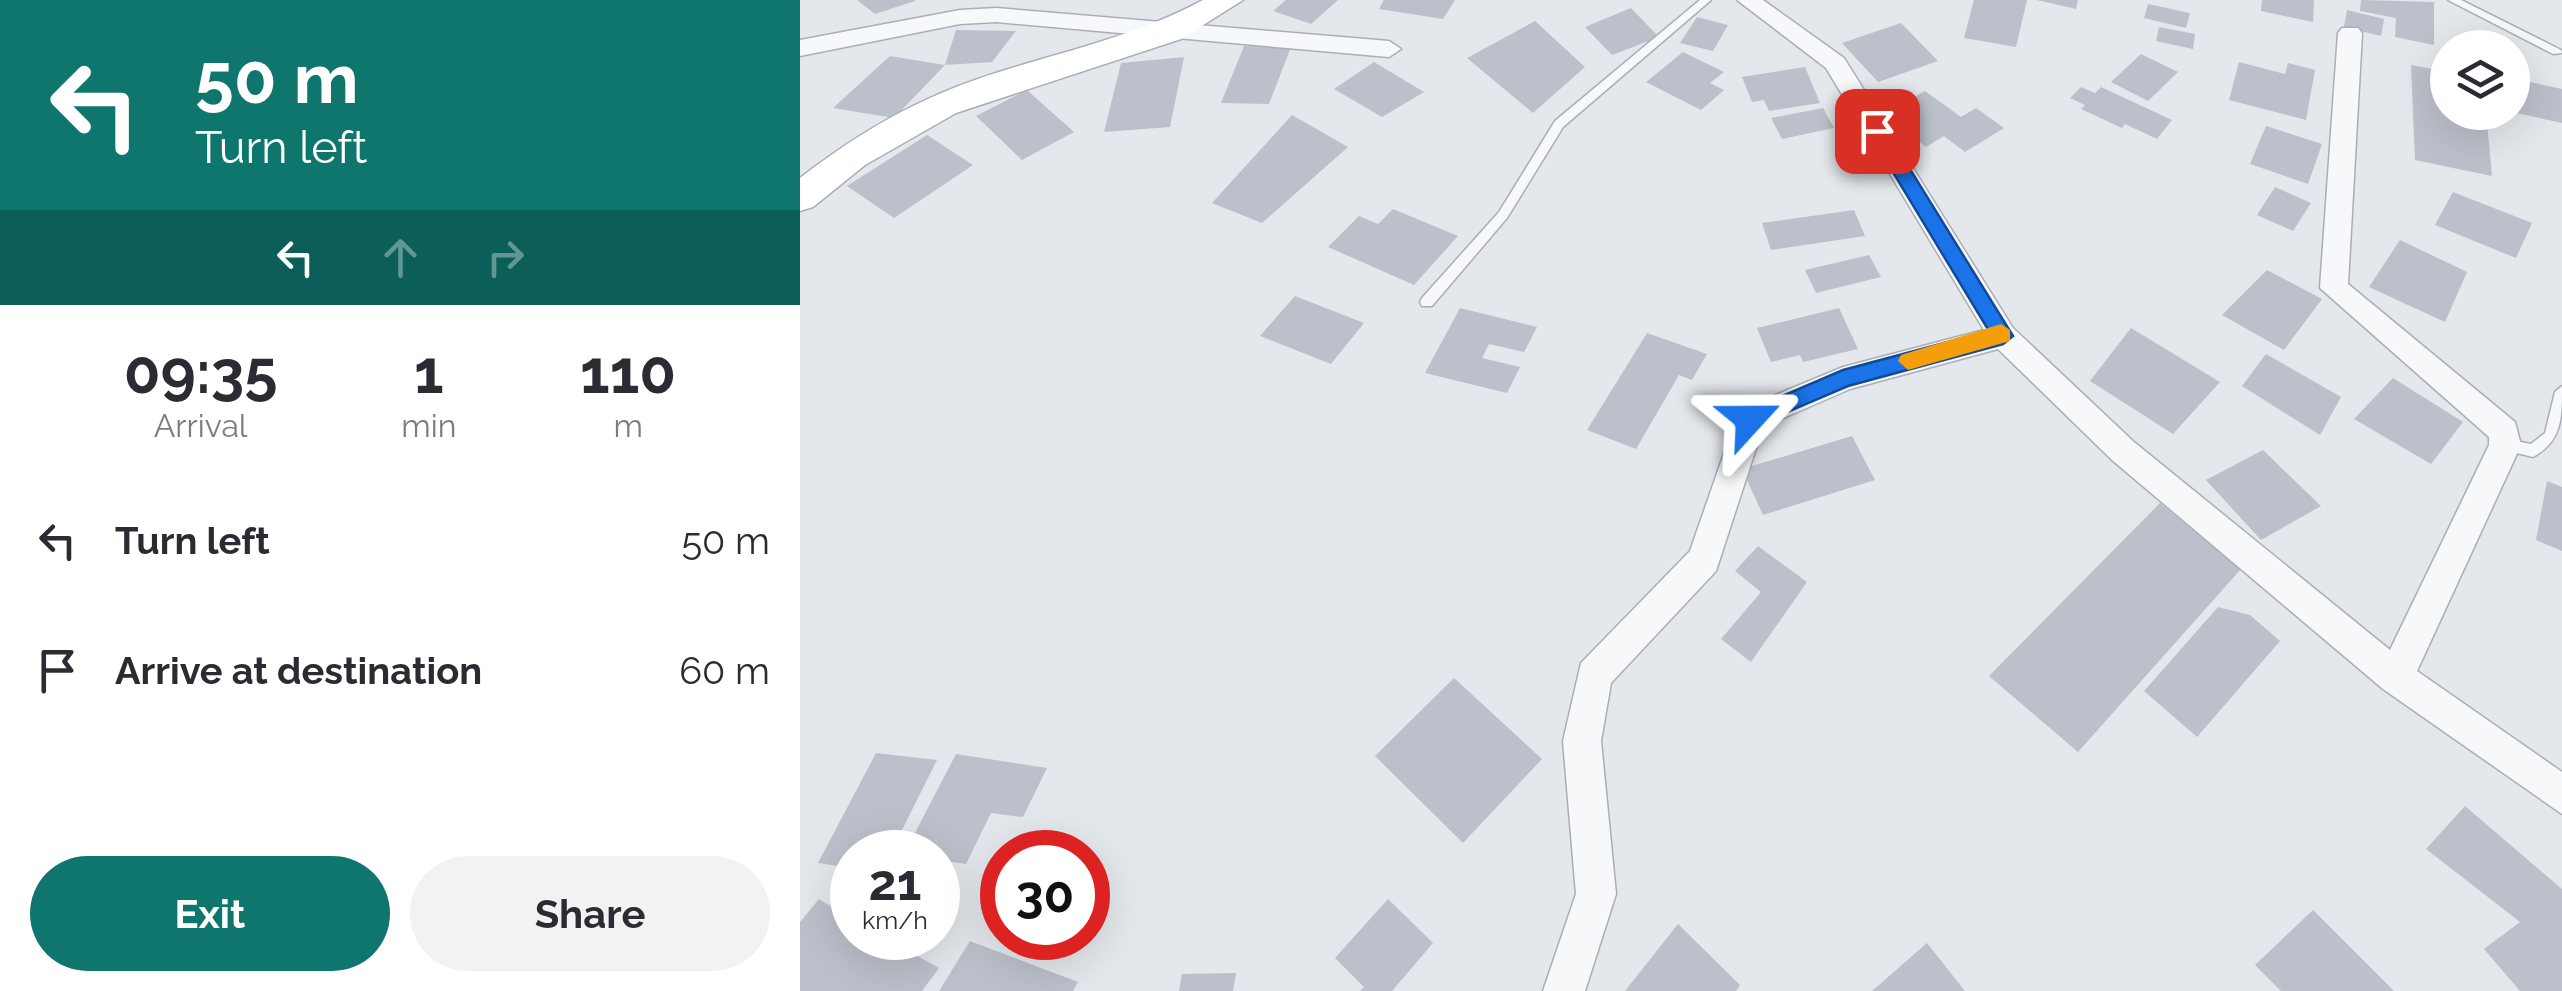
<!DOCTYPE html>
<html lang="en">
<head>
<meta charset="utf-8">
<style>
	:root { --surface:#fff; --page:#f2f2f3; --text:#2b2b33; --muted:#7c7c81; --accent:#0f766e }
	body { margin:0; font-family:Raleway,sans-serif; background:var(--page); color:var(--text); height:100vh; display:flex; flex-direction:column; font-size:38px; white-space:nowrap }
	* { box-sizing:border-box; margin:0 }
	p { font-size:32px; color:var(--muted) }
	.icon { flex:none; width:55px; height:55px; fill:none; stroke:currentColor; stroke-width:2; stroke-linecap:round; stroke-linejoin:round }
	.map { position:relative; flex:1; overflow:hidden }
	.sheet { display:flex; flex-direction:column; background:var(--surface); width:800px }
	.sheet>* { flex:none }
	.hud { background:#0f766e; color:#fff; overflow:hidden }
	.controls { position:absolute; left:1630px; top:30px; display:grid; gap:20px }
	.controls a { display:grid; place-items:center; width:100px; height:100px; border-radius:50%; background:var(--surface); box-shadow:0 10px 40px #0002; font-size:50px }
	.speed { position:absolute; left:30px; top:830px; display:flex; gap:20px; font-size:50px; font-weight:700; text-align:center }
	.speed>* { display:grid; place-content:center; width:130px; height:130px; border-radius:50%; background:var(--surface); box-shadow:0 10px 40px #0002; line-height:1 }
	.speed small { font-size:25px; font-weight:400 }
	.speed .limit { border:15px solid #d22; background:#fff; color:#111 }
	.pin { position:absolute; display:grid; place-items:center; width:85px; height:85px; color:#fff; margin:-42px; border-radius:20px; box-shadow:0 5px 15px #0006 }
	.me { position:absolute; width:110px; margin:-55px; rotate:66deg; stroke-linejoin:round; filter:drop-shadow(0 0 8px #0008) }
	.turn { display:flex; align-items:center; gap:35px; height:210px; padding:0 30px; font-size:45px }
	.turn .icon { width:130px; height:130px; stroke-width:2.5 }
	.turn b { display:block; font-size:70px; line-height:85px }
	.lanes { display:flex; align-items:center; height:95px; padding:0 30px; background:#0003; justify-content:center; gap:50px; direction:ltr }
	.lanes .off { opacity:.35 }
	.eta { display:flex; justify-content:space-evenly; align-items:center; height:170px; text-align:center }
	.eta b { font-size:60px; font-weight:700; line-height:70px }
	.primary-button { display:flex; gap:20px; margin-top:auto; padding:20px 30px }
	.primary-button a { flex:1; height:115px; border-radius:60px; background:var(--accent); color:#fff; font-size:40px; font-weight:700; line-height:115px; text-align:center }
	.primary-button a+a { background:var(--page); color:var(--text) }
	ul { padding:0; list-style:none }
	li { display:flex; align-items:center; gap:30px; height:130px; padding:0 30px }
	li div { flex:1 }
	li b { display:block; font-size:38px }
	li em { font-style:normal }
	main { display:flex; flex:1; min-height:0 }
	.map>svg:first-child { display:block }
	.building { fill:#bbc0ca }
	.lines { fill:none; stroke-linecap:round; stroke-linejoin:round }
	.lane-casing { stroke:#a9aeb7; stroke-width:3 }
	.street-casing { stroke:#a9aeb7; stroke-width:3 }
	.secondary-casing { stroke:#a9aeb7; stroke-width:3 }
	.lane { fill:#f7f8fa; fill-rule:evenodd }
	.street { fill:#f7f8fa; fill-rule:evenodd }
	.secondary { fill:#fff; fill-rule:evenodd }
	.route { fill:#1a73e8; stroke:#114b97; stroke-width:2.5 }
	.slow { fill:#f59e0b }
</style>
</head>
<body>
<main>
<section class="sheet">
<div class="hud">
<div class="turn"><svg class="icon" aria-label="left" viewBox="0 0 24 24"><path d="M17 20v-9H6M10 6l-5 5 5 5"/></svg><div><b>50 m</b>Turn left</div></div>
<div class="lanes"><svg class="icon" aria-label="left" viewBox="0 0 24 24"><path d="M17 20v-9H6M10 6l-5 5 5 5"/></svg><svg class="icon off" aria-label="ahead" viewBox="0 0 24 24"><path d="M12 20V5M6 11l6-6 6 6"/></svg><svg class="icon off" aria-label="right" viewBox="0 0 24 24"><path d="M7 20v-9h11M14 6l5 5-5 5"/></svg></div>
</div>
<div class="eta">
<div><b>09:35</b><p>Arrival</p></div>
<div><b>1</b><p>min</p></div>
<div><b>110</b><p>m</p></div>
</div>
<ul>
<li><svg class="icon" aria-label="left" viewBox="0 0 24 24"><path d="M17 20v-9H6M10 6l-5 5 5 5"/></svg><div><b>Turn left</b></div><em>50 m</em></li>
<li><svg class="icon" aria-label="arrive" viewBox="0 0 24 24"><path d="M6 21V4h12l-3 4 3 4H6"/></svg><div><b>Arrive at destination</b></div><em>60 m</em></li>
</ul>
<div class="primary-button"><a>Exit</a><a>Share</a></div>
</section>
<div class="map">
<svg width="1762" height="991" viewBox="0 0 1762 991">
	<rect width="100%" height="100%" fill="#e4e7ec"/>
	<!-- building -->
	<g class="building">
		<polygon points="57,0 115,0 115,1 75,14"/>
		<polygon points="486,0 538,0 511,24 473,11"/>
		<polygon points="584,0 655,0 643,19 579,9"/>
		<polygon points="1174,0 1227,0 1216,47 1164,38"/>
		<polygon points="1237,0 1278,0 1276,9"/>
		<polygon points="1462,0 1514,0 1513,22 1461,11"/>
		<polygon points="1561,0 1634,2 1634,45 1595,37 1596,18 1560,11"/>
		<polygon points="1348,4 1390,13 1386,28 1344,18"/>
		<polygon points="831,8 859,37 812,55 785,27"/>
		<polygon points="1547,10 1584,19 1581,36 1544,27"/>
		<polygon points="897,17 928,25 913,51 880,43"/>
		<polygon points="735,21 785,67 733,113 667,58"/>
		<polygon points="1101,23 1138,61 1078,82 1042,43"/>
		<polygon points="1359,27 1395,34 1393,49 1356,41"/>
		<polygon points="156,30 216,31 192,62 145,65 94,118 33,108 90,56 145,65"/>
		<polygon points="444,46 491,47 469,104 421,103"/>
		<polygon points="883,52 924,72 910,83 924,90 901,110 846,82"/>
		<polygon points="1341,54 1378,72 1348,101 1311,82"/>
		<polygon points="384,57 370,127 304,132 321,63"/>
		<polygon points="574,62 624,92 582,117 534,89"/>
		<polygon points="1439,62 1485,74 1488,63 1515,70 1506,120 1429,100"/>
		<polygon points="1611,65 1648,72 1648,112 1686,112 1692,176 1615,160"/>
		<polygon points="1005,67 1020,103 969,111 964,100 952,102 942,77"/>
		<polygon points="1712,78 1762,89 1762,123 1712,112"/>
		<polygon points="1281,87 1295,93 1301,87 1372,120 1357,139 1325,124 1322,128 1281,109 1285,105 1270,98"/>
		<polygon points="227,90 274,132 222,160 176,116"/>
		<polygon points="1125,91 1161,117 1176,108 1204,128 1165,152 1144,136 1126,147 1072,107 1091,96 1102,104"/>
		<polygon points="1023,108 1034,128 982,139 971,118"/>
		<polygon points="492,115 548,147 462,223 412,203"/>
		<polygon points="1466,126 1522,144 1508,184 1450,164"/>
		<polygon points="127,135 173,165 94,218 47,186"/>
		<polygon points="1475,187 1511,203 1493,231 1457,215"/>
		<polygon points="1653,192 1732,223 1716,258 1635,225"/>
		<polygon points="593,209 658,236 614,285 528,247 559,216 578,224"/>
		<polygon points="1054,210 1065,236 971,250 962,223"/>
		<polygon points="1600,240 1667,272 1645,322 1569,287"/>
		<polygon points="1069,255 1081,277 1016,293 1005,270"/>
		<polygon points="1467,270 1522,299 1484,350 1422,315"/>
		<polygon points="495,296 564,323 531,364 460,336"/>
		<polygon points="660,308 737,327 724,352 689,344 682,358 720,367 707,393 625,373"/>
		<polygon points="1039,308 1058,349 1003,362 1000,355 971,362 957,328"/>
		<polygon points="1331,328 1420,382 1373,434 1290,381"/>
		<polygon points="847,333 907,354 892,380 879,375 836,449 787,430"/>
		<polygon points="1466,354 1541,397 1520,435 1442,386"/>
		<polygon points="1593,378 1663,422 1631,464 1554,419"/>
		<polygon points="1052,436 1075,480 963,515 942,469"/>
		<polygon points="1463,450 1521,506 1461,540 1406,480"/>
		<polygon points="1747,481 1762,487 1762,551 1736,540"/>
		<polygon points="1360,503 1441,569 1278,752 1189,676"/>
		<polygon points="958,546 1007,582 951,662 921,639 961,592 935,571"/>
		<polygon points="1418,607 1450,615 1480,641 1397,737 1344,691"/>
		<polygon points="654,678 742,759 663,843 575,756"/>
		<polygon points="76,753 137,760 91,852 52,852 52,868 18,863"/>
		<polygon points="156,754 247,768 223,817 191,813 166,864 138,860 138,852 105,852"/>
		<polygon points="1665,806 1762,889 1762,991 1720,991 1684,949 1720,922 1626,849"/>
		<polygon points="19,899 52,919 52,938 85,938 139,968 122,991 0,991 0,922"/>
		<polygon points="588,899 633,943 592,991 560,991 564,987 535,958"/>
		<polygon points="1513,910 1594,991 1481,991 1455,965"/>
		<polygon points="878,924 940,985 936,991 825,991"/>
		<polygon points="170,941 278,982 273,991 139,991"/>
		<polygon points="1127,943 1165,991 1072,991"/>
		<polygon points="436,973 433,991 379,991 382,974"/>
	</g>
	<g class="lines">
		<defs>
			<g id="lane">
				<polygon points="900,0 911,0 763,127 707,218 632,306 622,306 620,302 622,298 699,212 755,121"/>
				<polygon points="1648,0 1661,0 1761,50 1762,53 1753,54"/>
				<path d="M1762,386C1762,419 1762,441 1733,457L1700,449L1698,445L1700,441L1705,439L1731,444L1745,433L1755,392Z"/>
			</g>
			<g id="street">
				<polygon points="937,0 963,0 1044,58 1213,328 1334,442 1590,650 1689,445 1689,437 1520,288 1538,33 1542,28 1558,28 1562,33 1548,284 1715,422 1721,445 1617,671 1762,772 1762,814 1583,689 1312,460 1198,349 1050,389 963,427 916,571 811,683 801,741 816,894 785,991 743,991 776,894 763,741 781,663 890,551 939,410 1043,367 1184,330 1026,68"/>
				<polygon points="196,8 589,41 601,49 589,57 196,22 160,24 0,56 0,40 160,10"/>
			</g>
			<path id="secondary" d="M403,0H443L381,39L156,113L65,165L13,207L0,211V178C40,147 83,119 130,98C218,58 314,48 403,0Z"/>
		</defs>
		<!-- lane casing -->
		<use href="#lane" class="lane-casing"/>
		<!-- street casing -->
		<use href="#street" class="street-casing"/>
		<!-- secondary casing -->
		<use href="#secondary" class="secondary-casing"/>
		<!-- lane -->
		<use href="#lane" class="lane"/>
		<!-- street -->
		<use href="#street" class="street"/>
		<!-- secondary -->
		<use href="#secondary" class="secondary"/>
	</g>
	<!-- route -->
	<polygon class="route" points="1077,125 1084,127 1213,336 1203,344 1048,386 950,428 943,426 943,413 1043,370 1189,331 1068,131"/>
	<!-- slow -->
	<polygon class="slow" points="1201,324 1210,330 1210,341 1108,370 1098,361 1101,355"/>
</svg>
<div class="controls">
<a><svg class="icon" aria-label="layers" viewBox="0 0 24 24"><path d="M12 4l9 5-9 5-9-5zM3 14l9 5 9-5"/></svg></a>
</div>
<div class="speed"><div>21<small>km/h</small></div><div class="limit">30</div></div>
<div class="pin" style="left:1077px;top:131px;background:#d93025"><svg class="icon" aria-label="arrive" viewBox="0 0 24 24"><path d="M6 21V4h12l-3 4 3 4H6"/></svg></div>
<svg class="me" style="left:950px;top:419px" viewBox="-20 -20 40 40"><path d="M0-17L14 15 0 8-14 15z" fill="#1a73e8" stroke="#fff" stroke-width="4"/></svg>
</div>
</main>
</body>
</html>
